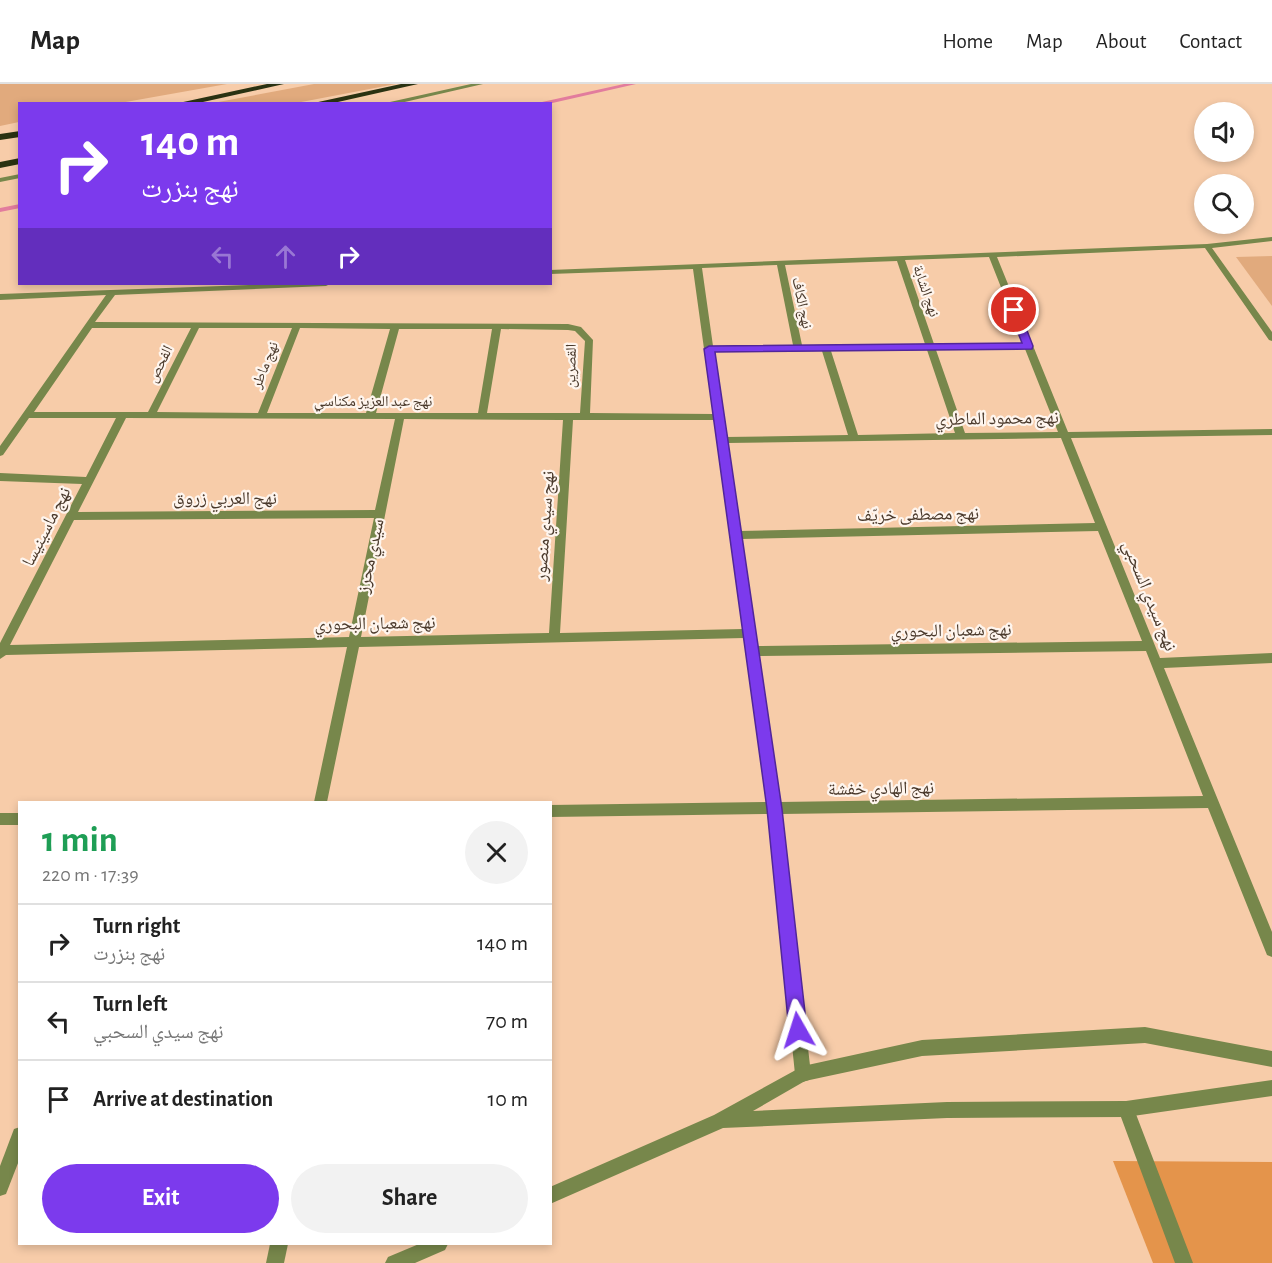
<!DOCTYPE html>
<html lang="en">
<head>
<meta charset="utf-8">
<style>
	:root { --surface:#fff; --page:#f2f2f2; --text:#222; --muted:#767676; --line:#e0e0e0; --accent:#7c3aed }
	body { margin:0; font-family:"Alegreya Sans","Noto Naskh Arabic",sans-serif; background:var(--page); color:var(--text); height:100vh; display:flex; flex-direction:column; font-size:22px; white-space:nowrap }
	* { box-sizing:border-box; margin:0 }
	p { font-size:20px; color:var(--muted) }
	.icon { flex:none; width:33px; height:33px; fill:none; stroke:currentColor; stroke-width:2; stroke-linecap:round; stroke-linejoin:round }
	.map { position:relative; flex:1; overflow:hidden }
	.panel { position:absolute; left:18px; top:717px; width:534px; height:444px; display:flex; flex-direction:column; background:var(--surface); border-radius:0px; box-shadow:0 3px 9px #0003 }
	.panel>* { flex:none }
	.banner { position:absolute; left:18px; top:18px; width:534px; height:183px; border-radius:0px; box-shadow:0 3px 9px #0003; background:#7c3aed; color:#fff; overflow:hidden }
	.fabs { position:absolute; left:1194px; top:18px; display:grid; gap:12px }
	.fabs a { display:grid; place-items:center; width:60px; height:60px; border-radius:50%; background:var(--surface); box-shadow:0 3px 9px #0003; font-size:30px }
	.pin { position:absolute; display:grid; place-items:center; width:51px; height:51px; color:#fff; margin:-26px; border:3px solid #fff; border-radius:50%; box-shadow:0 2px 6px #0007 }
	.me { position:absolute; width:66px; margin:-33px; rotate:354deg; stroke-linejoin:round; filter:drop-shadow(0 0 4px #0008) }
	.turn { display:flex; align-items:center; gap:21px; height:126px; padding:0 24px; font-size:27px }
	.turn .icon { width:78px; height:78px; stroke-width:2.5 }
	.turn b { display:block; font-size:42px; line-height:51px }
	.lanes { display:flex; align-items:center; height:57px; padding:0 24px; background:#0003; justify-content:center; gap:30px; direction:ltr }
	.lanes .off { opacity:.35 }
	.round { display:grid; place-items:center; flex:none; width:63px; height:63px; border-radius:32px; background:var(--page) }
	.head { display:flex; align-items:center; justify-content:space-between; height:102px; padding:0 24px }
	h1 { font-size:36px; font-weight:700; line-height:45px; color:#1e9e55 }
	.primary-button { display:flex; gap:12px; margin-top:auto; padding:12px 24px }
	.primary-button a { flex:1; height:69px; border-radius:36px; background:var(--accent); color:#fff; font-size:24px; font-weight:700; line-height:69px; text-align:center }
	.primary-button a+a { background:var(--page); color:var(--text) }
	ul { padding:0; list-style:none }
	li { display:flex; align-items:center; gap:18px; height:78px; padding:0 24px; border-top:2px solid var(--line) }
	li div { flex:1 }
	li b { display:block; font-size:22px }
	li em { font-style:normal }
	header { display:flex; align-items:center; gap:36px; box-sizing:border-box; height:84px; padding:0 30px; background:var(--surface); border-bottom:2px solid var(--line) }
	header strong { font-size:28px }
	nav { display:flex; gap:33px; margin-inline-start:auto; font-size:21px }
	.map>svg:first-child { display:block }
	.green { fill:#e1aa7d }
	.forest { fill:#e4944b }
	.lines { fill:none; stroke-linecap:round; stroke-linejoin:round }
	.stream { fill:#e27c9d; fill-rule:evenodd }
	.minor { fill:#77874b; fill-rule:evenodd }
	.tertiary { fill:#77874b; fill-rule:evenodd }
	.trunk { fill:#2a3212; fill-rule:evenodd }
	.route { fill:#7c3aed; stroke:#51269a; stroke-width:1.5 }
	.labels { text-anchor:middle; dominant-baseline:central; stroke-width:4.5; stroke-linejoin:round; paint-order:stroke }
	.far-street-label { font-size:15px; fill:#4a392b; stroke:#fef5ee }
	.street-label { font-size:18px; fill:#4a392b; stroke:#fef5ee }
</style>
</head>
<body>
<header>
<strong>Map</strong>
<nav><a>Home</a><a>Map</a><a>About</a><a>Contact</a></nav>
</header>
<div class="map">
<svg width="1272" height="1179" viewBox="0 0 1272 1179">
	<rect width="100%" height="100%" fill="#f7cca9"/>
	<!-- green -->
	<g class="green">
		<polygon points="0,0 227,0 120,19 20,20 19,38 0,42"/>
		<polygon points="314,0 396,0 296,19 213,19"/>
		<polygon points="1272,172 1272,222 1236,173"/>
	</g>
	<!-- forest -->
	<polygon class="forest" points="1113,1077 1272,1078 1272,1179 1153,1179"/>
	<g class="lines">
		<!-- stream -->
		<g class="stream">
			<polygon points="624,0 636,0 548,20 533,20"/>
			<polygon points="20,120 20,124 0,128 0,124"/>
		</g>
		<!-- minor -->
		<g class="minor">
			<path d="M1272,153V157L1212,164L1272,248V257L1269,256L1205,164L997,173L1068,348L1272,345V351L1071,354L1160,574L1272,569V579L1164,584L1272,848V873L1267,871L1208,724L781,730L811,990L809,996L803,998L797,996L795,990L768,730L550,733V721L766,718L744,554L359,563L327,718H314L347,563L6,571L0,575V559L82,400L0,397V389L86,393L116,334H29L3,371L0,372V362L106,211L0,216V210L276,200H330L326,202L115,211L95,238L568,240L581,243L593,256L590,329L713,330L693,185L550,190V186L1207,160ZM989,173L1023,259L934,260L905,176ZM897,177L925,260L802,261L785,181ZM777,181L793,261L713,262L702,184ZM92,244H191L148,328H34ZM199,244H292L258,329L157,328ZM300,244L390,245L366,329H267ZM399,245H492L478,329H376ZM501,245L568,246L575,247L585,257L580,329H487ZM1025,265L1058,348L965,349L936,266ZM927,266L955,349L858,351L831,267ZM822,267L848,351L726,353L714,268ZM126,334L395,335L375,426L78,428ZM404,335L563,336L549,549L361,553ZM573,336H714L743,545L560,549ZM1061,354L1095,439L740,447L727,359ZM374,434L349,553L10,561L74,436ZM1098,447L1142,557L757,562L741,455ZM1146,567L1203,712L780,718L758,572Z"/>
			<rect x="0" y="729" width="20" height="12"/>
			<polygon points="1126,1017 1132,1019 1134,1025 1193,1179 1175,1179 1118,1025 1120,1019"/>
			<polygon points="20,1043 20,1074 6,1110 0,1112 0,1082 14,1045"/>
			<polygon points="270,1160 288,1160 284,1179 266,1179"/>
		</g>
		<!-- tertiary -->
		<g class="tertiary">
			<polygon points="471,0 483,0 396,20 381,20"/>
			<polygon points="20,90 20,94 0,98 0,94"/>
			<polygon points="1145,943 1272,967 1272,983 1145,959 922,972 805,997 753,1027 947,1018 1126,1017 1272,996 1272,1012 1126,1033 947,1034 723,1044 550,1120 550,1103 714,1031 803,982 922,956"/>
			<polygon points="419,1160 448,1160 445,1166 415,1179 385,1179 388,1173"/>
		</g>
		<!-- trunk -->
		<g class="trunk">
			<polygon points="267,0 284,0 194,20 174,20"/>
			<polygon points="401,0 418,0 329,20 309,20"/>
			<polygon points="20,47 20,53 0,56 0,50"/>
			<polygon points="20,74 20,80 0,84 0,78"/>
		</g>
	</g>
	<!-- route -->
	<polygon class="route" points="1014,223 1019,226 1033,262 1032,265 715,268 782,725 807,946 804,952 798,954 792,952 789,946 767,725 704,265 709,262 1022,259 1009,226"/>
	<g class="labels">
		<!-- far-street labels -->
		<g class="far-street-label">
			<text transform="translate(926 207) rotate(71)">نهج الشابة</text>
			<text transform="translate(802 219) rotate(78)">نهج الكاف</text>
			<text transform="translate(160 280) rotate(-63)">الفحص</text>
			<text transform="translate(265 281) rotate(-68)">نهج ماطر</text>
			<text transform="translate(571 282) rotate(-89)">القصرين</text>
			<text x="373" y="317">نهج عبد العزيز مكناسي</text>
		</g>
		<!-- street labels -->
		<g class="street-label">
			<text transform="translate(997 335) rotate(-1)">نهج محمود الماطري</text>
			<text x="225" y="415">نهج العربي زروق</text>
			<text transform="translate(918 431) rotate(-1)">نهج مصطفى خريّف</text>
			<text transform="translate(545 442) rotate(-86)">نهج سيدي منصور</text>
			<text transform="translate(47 443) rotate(-63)">نهج ماسينيسا</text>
			<text transform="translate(371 472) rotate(-78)">سيدي محرز</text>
			<text transform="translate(1149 512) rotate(68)">نهج سيدي السحبي</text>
			<text transform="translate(375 540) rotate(-1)">نهج شعبان البحوري</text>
			<text transform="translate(951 547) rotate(-1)">نهج شعبان البحوري</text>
			<text transform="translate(881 705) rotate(-1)">نهج الهادي خفشة</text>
		</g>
	</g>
</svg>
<div class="fabs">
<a><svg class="icon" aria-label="sound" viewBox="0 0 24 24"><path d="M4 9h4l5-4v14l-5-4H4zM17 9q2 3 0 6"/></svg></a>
<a><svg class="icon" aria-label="search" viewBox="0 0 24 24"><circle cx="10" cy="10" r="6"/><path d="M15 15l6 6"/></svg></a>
</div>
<div class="pin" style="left:1014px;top:226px;background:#d93025"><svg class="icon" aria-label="arrive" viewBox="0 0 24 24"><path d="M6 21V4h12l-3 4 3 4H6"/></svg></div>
<svg class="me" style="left:798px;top:946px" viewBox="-20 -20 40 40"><path d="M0-17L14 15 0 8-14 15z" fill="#7c3aed" stroke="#fff" stroke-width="4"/></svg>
<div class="banner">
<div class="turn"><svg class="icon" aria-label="right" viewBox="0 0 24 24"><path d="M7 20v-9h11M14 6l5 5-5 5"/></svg><div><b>140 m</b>نهج بنزرت</div></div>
<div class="lanes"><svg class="icon off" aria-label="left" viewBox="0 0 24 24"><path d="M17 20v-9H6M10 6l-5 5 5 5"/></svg><svg class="icon off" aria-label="ahead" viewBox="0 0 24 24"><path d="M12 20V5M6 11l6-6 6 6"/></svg><svg class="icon" aria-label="right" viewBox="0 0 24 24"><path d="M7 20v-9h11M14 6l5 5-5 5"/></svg></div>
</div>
<section class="panel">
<div class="head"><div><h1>1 min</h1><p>220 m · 17:39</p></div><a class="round"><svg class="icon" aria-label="close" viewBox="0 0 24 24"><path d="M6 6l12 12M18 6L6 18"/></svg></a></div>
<ul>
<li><svg class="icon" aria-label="right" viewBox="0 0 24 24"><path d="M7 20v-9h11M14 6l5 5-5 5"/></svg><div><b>Turn right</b><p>نهج بنزرت</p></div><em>140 m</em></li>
<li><svg class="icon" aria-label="left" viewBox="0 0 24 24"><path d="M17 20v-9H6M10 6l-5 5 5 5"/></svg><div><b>Turn left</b><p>نهج سيدي السحبي</p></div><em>70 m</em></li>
<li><svg class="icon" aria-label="arrive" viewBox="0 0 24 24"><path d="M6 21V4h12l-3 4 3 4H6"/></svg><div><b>Arrive at destination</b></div><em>10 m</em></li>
</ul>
<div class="primary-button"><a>Exit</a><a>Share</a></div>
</section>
</div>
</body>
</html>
